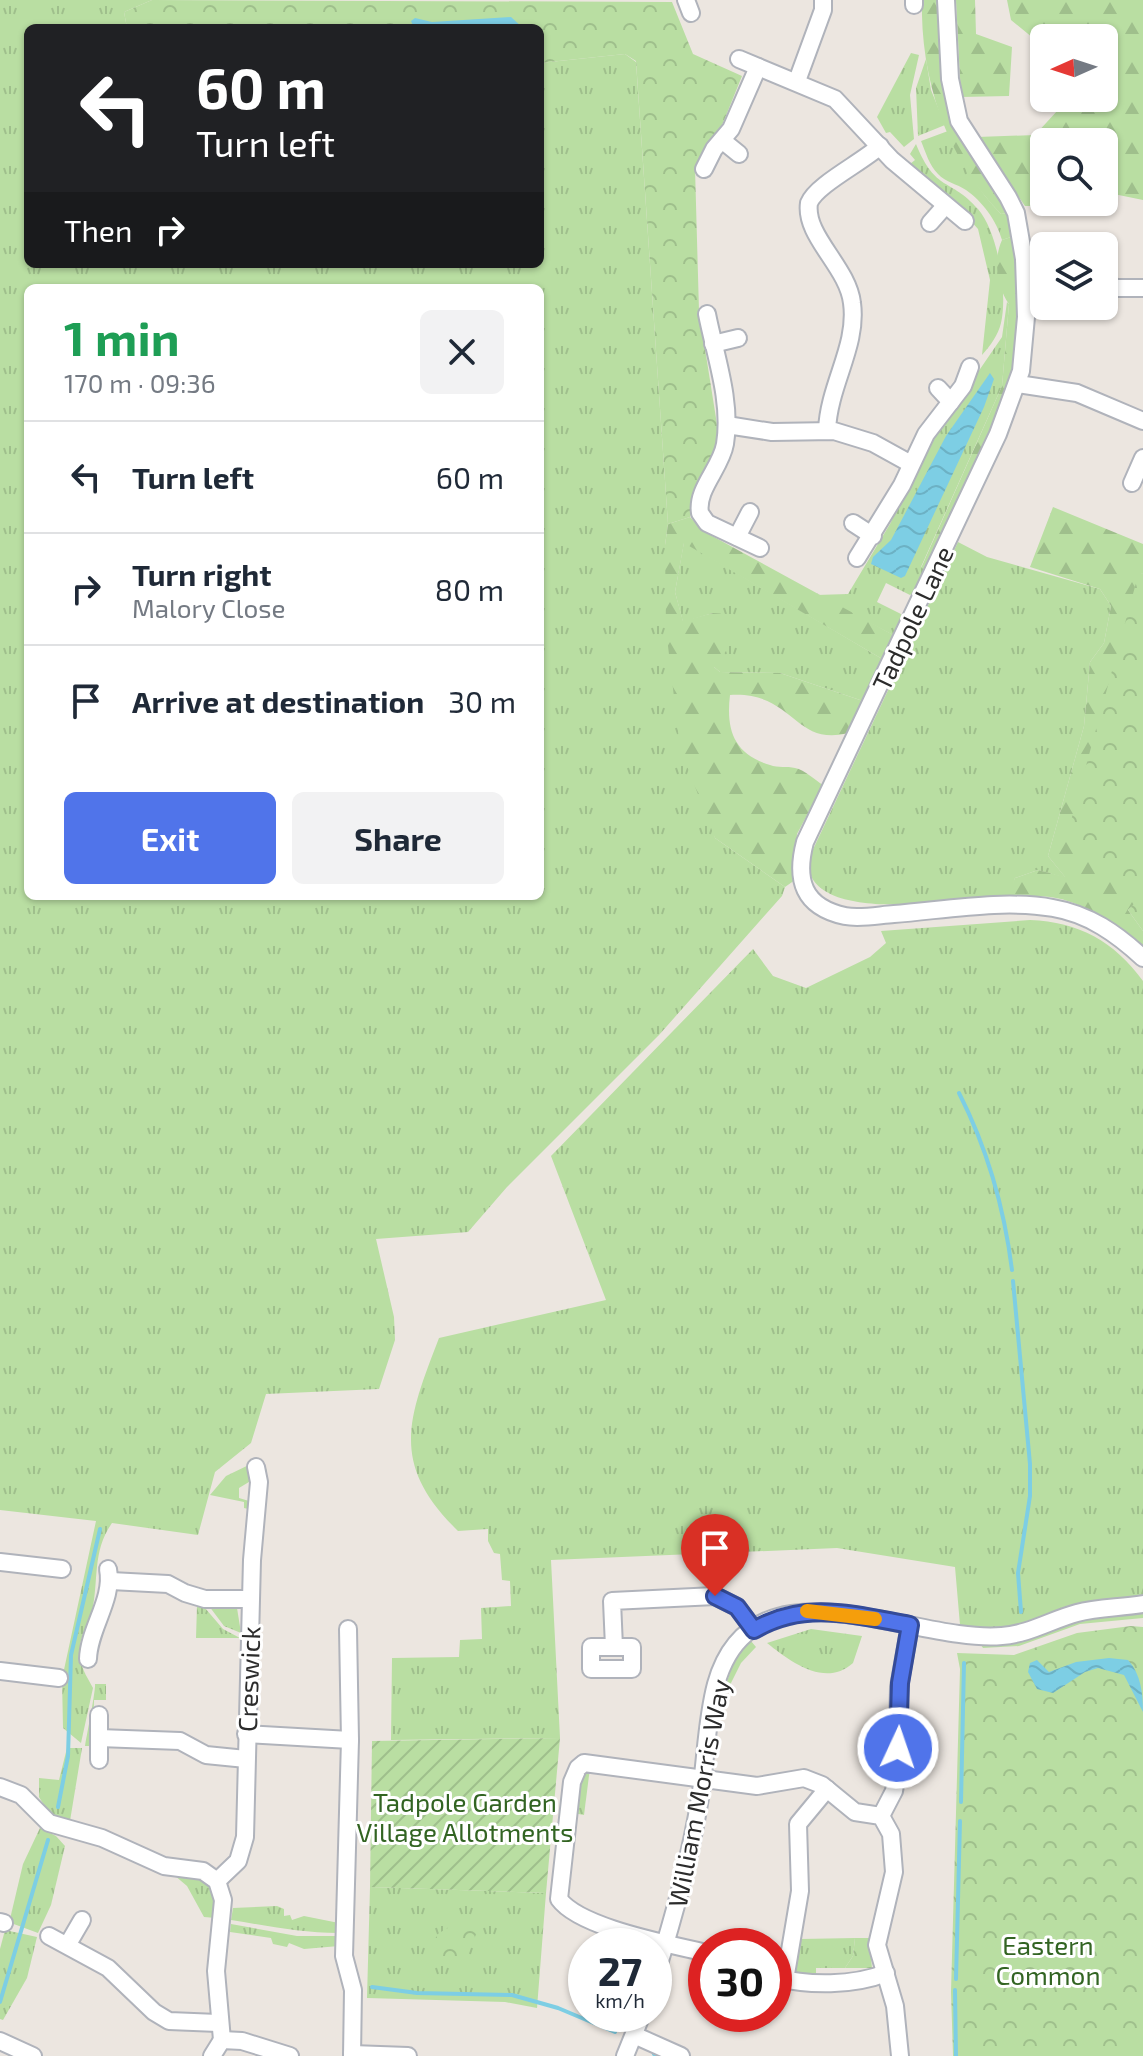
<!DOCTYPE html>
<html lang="en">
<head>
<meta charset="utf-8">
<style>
	:root { --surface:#fff; --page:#f2f2f3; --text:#1f2937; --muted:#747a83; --line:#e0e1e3; --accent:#5074ea }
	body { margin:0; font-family:"Exo 2",sans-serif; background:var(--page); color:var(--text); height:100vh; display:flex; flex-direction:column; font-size:30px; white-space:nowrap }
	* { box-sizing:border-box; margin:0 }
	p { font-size:26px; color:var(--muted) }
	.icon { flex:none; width:44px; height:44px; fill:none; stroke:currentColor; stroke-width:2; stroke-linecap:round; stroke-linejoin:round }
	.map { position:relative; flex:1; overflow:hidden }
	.details { position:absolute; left:24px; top:284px; width:520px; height:616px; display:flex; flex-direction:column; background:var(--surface); border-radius:12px; box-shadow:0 2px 6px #0004 }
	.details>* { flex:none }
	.top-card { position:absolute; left:24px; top:24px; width:520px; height:244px; border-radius:12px; box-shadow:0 2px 6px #0004; background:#202124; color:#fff; overflow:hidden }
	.needle { width:52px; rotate:267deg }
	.tools { position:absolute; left:1030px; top:24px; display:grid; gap:16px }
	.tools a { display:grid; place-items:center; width:88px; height:88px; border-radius:12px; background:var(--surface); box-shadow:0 2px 6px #0004; font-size:40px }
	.speed { position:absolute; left:568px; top:1928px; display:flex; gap:16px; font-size:40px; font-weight:700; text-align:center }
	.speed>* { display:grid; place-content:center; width:104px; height:104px; border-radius:50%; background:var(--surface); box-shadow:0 2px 6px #0004; line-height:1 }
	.speed small { font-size:20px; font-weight:400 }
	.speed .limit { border:12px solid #d22; background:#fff; color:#111 }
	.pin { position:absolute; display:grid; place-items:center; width:68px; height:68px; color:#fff; margin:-82px -34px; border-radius:50% 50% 50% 0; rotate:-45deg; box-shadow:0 0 8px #0007 }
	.pin .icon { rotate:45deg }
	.me { position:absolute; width:88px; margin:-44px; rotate:3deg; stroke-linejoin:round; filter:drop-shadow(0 0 6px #0008) }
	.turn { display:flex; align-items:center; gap:28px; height:168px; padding:0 40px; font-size:36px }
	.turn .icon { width:104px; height:104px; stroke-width:2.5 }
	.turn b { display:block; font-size:56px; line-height:68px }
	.then { display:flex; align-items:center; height:76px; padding:0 40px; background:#0003; gap:16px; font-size:30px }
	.round { display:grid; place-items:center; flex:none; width:84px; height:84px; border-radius:12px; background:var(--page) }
	.overview { display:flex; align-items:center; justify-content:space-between; height:136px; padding:0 40px }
	h1 { font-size:48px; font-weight:700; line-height:60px; color:#1e9e55 }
	.action { display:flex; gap:16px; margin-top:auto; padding:16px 40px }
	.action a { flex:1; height:92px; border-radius:12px; background:var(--accent); color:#fff; font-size:32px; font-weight:700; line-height:92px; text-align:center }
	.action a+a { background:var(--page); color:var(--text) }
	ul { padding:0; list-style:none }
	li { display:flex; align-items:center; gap:24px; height:112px; padding:0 40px; border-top:2px solid var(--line) }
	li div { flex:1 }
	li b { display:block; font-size:30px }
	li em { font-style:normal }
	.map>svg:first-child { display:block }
	.grass { fill:url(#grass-tufts); fill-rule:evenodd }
	.forest { fill:url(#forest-firs) }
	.park { fill:url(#park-crowns) }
	.garden { fill:url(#garden-furrows) }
	.water { fill:url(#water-waves) }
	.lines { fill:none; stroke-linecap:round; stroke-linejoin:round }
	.stream { stroke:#7dcee4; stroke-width:4 }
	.minor-casing { stroke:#b0b3bb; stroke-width:20 }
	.minor { stroke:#fff; stroke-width:16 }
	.route-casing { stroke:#344b98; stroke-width:20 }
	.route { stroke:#5074ea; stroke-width:14 }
	.slow { stroke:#f59e0b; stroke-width:14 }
	.labels { text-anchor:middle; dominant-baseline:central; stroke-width:6; stroke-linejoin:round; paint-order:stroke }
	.street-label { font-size:26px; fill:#2c2c2c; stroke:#fff }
	.park-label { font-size:26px; fill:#326422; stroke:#fff }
</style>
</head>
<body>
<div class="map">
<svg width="1143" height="2056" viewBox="0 0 1143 2056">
	<defs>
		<pattern id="grass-tufts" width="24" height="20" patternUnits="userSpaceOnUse" patternTransform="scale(2)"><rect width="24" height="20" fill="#b9dea2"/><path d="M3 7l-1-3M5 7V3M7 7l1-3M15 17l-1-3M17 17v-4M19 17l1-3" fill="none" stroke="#9fbf8c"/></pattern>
		<pattern id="forest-firs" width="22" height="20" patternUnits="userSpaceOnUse" patternTransform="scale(2)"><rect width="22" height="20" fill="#b9dea2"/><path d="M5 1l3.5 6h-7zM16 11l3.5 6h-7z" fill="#9fbf8c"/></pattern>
		<pattern id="park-crowns" width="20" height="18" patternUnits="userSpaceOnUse" patternTransform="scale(2)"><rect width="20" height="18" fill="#b9dea2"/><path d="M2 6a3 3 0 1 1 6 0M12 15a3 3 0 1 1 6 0" fill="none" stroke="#9fbf8c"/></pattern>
		<pattern id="garden-furrows" width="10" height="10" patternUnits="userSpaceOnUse" patternTransform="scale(2)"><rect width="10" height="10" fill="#b9dea2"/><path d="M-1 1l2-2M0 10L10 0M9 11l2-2" fill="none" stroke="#9fbf8c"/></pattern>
		<pattern id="water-waves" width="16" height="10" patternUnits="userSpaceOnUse" patternTransform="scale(2)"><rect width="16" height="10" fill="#7dcee4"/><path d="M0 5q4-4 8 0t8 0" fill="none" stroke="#6cb1c4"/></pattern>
	</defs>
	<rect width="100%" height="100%" fill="#ece6e0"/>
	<!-- grass -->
	<g class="grass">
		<path d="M0,0H152L124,12L127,28H28V264H540V63L625,54L636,62L668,524L665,545L715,838L785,887L782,896L659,1035L507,1187L468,1232L376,1239L394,1317L395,1340L379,1389L266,1394L251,1443L215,1472L198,1535L112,1523C92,1551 99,1580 92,1612C89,1625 80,1635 80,1648C79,1666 85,1673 93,1688L81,1743L63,1728L62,1679L96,1521L0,1510ZM28,288H540V896H28Z"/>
		<polygon points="911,53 919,55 910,95 914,139 904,147 890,132 886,133 877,117"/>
		<polygon points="926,59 931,90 945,125 918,136 916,88"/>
		<path d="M948,131C962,161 977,190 1001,214L1007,213L1011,237L1002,240C997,221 982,201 966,190C957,184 945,182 938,174C929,165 926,153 921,141Z"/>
		<path d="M916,144C936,193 950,177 978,209C998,232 1008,293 1001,323C998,335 991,345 982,355L990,280L978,229L950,198H944L910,164L915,160L910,154Z"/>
		<polygon points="1007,302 1009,304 1002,386 921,567 928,570 919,588 910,595 886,583 877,602 901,614 902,625 897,637 816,595 848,594 890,524 928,445 1002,337"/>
		<polygon points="684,542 884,660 863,701 780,673 720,672 714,667 713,613 683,622 675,592"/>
		<path d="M958,542L987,557L1100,589L1111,606L1104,643L1090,662L1084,726L1048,856L1066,878L1038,870L1015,878L1010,896C967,898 806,929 808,860Z"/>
		<path d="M1030,920C1079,922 1114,941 1143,981V1598C1091,1610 1012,1640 960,1625L955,1567L837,1548L551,1560L560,1738L391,1740L392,1658L459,1657L460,1640L482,1639L481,1608L511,1606L510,1581L502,1580L500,1554L494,1553L488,1541V1529L458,1531C389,1463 408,1419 439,1338L606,1300L551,1156L753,949L773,976L806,988L870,957L886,943L881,931Z"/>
		<polygon points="257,1461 263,1461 267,1471 239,1488 239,1498 249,1501 253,1510 244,1508 244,1502 210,1495 226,1476"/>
		<polygon points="197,1606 205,1608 223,1629 240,1638 196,1638"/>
		<polygon points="209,1606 237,1608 241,1633 224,1626"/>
		<polygon points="1143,1611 1143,1618 1080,1624 1019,1646 983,1648 979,1642 1022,1640 1079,1619"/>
		<path d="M811,1629L862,1636L853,1663C825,1688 791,1662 767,1643Z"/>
		<polygon points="751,1641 756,1647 741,1663 730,1685 726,1685 734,1660"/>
		<path d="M95,1684H106V1700H94L93,1746H85C87,1734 96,1689 95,1684Z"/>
		<polygon points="67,1748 82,1748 70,1821 49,1813 39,1797 39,1778 59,1780"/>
		<polygon points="590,1768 584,1815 573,1813 579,1776"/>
		<polygon points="40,1828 56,1836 65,1846 51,1905 38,1933 11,1923 10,1919 23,1864"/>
		<path d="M194,1874C214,1887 215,1896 216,1918L204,1917L187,1886L174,1875Z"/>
		<polygon points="370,1887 546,1893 537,2008 505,2002 367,1998"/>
		<path d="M277,1906L284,1909V1916L290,1915L292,1920L304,1916L339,1923V1933C302,1933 268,1926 231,1920L233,1908Z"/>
		<polygon points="231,1924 297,1936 339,1936 339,1946 304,1949 289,1943 287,1947 273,1944 271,1938 230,1932"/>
		<polygon points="5,1930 37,1937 27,1978 3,2020 0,2019 0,1949"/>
		<polygon points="855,1938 853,1956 845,1968 816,1968 816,1977 794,1974 800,1939"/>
	</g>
	<!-- forest -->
	<g class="forest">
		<path d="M922,0H940L944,70L1008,208L1007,213L1001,214C946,158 920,77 922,0Z"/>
		<polygon points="956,0 975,0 976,34 1012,47 1009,96 961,97"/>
		<polygon points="1007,0 1143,0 1143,200 1104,192 1104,142 1044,142 1044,202 1083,202 1082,206 1025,206 977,137 1035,135 1069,98 1104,98 1104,38 1044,38 1044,47 1011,20"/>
		<path d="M1011,237L1020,275L1019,336L1009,397L928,570L921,568L1002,386L1009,304C997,288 993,259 1002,240Z"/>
		<path d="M1053,507L1143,544V574L1139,573L1138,901L1128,910L1143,931V952C1117,930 1090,904 1056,898C1041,895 1025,897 1010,896L1009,892L1015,878L1038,870L1065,877L1048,856L1084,726L1090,662L1104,643L1111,606L1100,589L1030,567Z"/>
		<path d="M690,517L703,531L897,637L884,660L684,543L675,592L683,621L713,613L726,614V651L714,667L720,672L780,673L863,701L848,733C794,747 794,691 730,695C726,729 733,754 770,765C778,768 787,766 795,768C805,770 815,780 823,785L797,834L795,880L785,887L715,838L680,748L666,629L665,545L668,524Z"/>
	</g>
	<!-- park -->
	<g class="park">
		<polygon points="152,0 672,2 693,54 742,76 723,123 695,168 699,311 719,437 690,517 668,524 636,61 625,54 540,63 540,28 127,28 124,12"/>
		<polygon points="1139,572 1143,574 1143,931 1128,910 1137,901 1066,839"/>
		<polygon points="1131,1626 1143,1627 1143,2056 953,2056 951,1992 960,1669 957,1653 1014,1655 1077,1633"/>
		<path d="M455,1924L477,1932L463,1965C447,1967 435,1963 430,1946L439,1933Z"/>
		<polygon points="855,1938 869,1938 872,1968 845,1968 853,1956"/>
	</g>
	<!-- garden -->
	<polygon class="garden" points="560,1738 546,1893 370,1887 372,1741"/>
	<!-- water -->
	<g class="water">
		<polygon points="511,17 523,28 414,28 411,21 415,18 432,22"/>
		<polygon points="990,373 994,379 984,407 905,576 901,578 871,564 873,557 891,540 946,436"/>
		<path d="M1109,1658L1128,1660C1141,1674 1143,1694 1143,1712L1124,1675L1098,1668L1085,1672L1053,1693L1037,1689L1028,1672L1030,1663L1037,1660L1049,1672L1076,1662Z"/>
	</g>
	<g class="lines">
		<!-- stream -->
		<g class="stream">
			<path d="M959,1093C988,1150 1004,1206 1012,1270"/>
			<polyline points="1013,1281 1030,1464 1030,1496 1018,1573 1021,1612"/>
			<polyline points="961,1802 964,1663"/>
			<polyline points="58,1807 68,1756 71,1655 100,1529"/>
			<polyline points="956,1979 960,1821"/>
			<polyline points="372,1987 417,1993 512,1995 558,2008 615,2032"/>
			<polyline points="955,1990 956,2056"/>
			<polyline points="0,2002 48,1840"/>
			<polyline points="654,2054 657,2056"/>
		</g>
		<defs>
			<g id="minor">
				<polyline points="686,0 691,13"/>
				<polyline points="914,0 914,5"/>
				<path d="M946,0L950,79L959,121L1008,197L1016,213L1024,259L1026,317L1021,371L998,434L805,842C795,880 803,907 845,916C860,919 879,915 894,914C945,910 1003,899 1053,908C1089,914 1117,934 1143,958"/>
				<polyline points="739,59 835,99 892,160 965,221"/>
				<polyline points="797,81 823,10 823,0"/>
				<polyline points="723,141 739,154"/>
				<polyline points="704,169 714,149 731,129 758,67"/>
				<polyline points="930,223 945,206"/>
				<polyline points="1024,259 1044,258"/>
				<polyline points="1104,283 1117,288 1143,288"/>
				<path d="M707,314C715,355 732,401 725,444C721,468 696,489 700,513L707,523L760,548"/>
				<polyline points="713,344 738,338"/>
				<polyline points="1018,384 1077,393 1143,421"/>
				<polyline points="938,388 951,402"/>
				<polyline points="727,425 772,432 834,431 873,443 911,464"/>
				<path d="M827,430C829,384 858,346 852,303C848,267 804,236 809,203C816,185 861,163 880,146"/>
				<polyline points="1132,483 1143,458"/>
				<polyline points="853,523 873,536"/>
				<polyline points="737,537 750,512"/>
				<polyline points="857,558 902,485 926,434 963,386 970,367"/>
				<polyline points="0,1562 62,1569"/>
				<polyline points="111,1581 168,1584 185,1593 205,1599 250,1599"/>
				<polyline points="348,1629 350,1740 344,1956 353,1990 352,2056"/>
				<polyline points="614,1647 591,1647 591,1669 632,1669 632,1647 614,1647 612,1601 715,1596 737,1607 754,1630"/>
				<path d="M88,1659C89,1628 114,1599 108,1569"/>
				<polyline points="0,1671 59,1678"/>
				<polyline points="246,1734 350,1740"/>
				<polyline points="99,1738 180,1741 206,1755 246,1759"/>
				<polyline points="99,1760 99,1715"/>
				<polyline points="897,1768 899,1687 910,1625"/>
				<polyline points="0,1787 21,1795 49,1823 102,1838 164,1866 203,1871 217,1881 223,1900 216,1971 222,2040"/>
				<polyline points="881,1816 894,1791 897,1773"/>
				<polyline points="217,1881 238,1861 245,1837 252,1560 259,1482 256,1467"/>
				<polyline points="0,1922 4,1923"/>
				<polyline points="49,1936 108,1968 154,2012 169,2021 218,2023"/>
				<polyline points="68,1944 82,1920"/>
				<path d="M706,1953C670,1944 580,1928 559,1899L572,1782L578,1768L584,1763L757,1786L804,1778L822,1785L855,1812L881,1816L891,1834L894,1872L877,1945L895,2006L900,2056"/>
				<path d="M774,1977C809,1986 853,1986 886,1973"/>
				<path d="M654,1980C673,1920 690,1860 700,1798C706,1761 706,1721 716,1684C753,1552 914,1644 1002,1636C1029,1634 1051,1620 1077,1613C1098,1607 1121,1608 1143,1604"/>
				<polyline points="785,1980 800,1891 798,1824 827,1789"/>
				<polyline points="634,2035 681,2056"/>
				<polyline points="0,2041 33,2056"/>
				<polyline points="352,2054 408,2056"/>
				<polyline points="212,2056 222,2040 242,2041 290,2056"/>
				<polyline points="625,2056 642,2014"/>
			</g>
		</defs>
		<!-- minor casing -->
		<use href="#minor" class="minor-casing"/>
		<!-- minor -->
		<use href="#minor" class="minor"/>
	</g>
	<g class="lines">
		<defs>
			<path id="route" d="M715,1596L737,1607L754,1630C805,1600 854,1615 910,1625L900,1683L898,1748"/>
		</defs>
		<!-- route casing -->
		<use href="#route" class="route-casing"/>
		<!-- route -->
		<use href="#route" class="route"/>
		<!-- slow -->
		<polyline class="slow" points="807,1611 875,1619"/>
	</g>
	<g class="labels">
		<!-- street labels -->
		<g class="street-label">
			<text transform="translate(912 618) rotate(-65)">Tadpole Lane</text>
			<text transform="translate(248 1679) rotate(-88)">Creswick</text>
			<text transform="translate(698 1793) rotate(-79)">William Morris Way</text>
		</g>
		<!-- park labels -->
		<g class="park-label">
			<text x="465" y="1801">Tadpole Garden<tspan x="465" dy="30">Village Allotments</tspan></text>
			<text x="1048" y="1944">Eastern<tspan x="1048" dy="30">Common</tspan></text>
		</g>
	</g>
</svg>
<div class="tools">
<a><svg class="needle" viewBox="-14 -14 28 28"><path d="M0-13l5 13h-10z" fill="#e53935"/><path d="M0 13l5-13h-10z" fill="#747a83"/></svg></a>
<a><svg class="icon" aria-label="search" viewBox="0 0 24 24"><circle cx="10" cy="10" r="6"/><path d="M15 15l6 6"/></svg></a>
<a><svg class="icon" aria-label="layers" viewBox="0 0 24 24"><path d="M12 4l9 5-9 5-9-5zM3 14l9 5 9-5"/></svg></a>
</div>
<div class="speed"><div>27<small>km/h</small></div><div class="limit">30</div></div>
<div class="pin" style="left:715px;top:1596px;background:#d93025"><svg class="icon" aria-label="arrive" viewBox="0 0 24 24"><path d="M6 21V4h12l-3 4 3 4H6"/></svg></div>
<svg class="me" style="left:898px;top:1748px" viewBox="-20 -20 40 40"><circle r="17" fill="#5074ea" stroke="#fff" stroke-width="3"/><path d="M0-11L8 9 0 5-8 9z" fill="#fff"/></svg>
<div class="top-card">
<div class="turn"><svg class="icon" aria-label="left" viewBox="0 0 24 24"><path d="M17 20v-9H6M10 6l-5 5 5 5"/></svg><div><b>60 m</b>Turn left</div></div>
<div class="then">Then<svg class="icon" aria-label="right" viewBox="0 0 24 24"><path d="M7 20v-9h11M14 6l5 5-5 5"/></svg></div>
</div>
<section class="details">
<div class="overview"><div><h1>1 min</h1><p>170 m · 09:36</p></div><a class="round"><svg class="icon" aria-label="close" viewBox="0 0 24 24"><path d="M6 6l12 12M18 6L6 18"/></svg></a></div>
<ul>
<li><svg class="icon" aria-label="left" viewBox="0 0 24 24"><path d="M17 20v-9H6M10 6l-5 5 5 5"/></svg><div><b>Turn left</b></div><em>60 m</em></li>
<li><svg class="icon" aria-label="right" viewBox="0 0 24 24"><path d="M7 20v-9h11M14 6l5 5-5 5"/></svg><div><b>Turn right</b><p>Malory Close</p></div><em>80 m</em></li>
<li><svg class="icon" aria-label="arrive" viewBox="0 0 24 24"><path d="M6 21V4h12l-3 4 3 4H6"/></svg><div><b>Arrive at destination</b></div><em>30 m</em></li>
</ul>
<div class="action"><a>Exit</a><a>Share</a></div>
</section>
</div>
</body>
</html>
